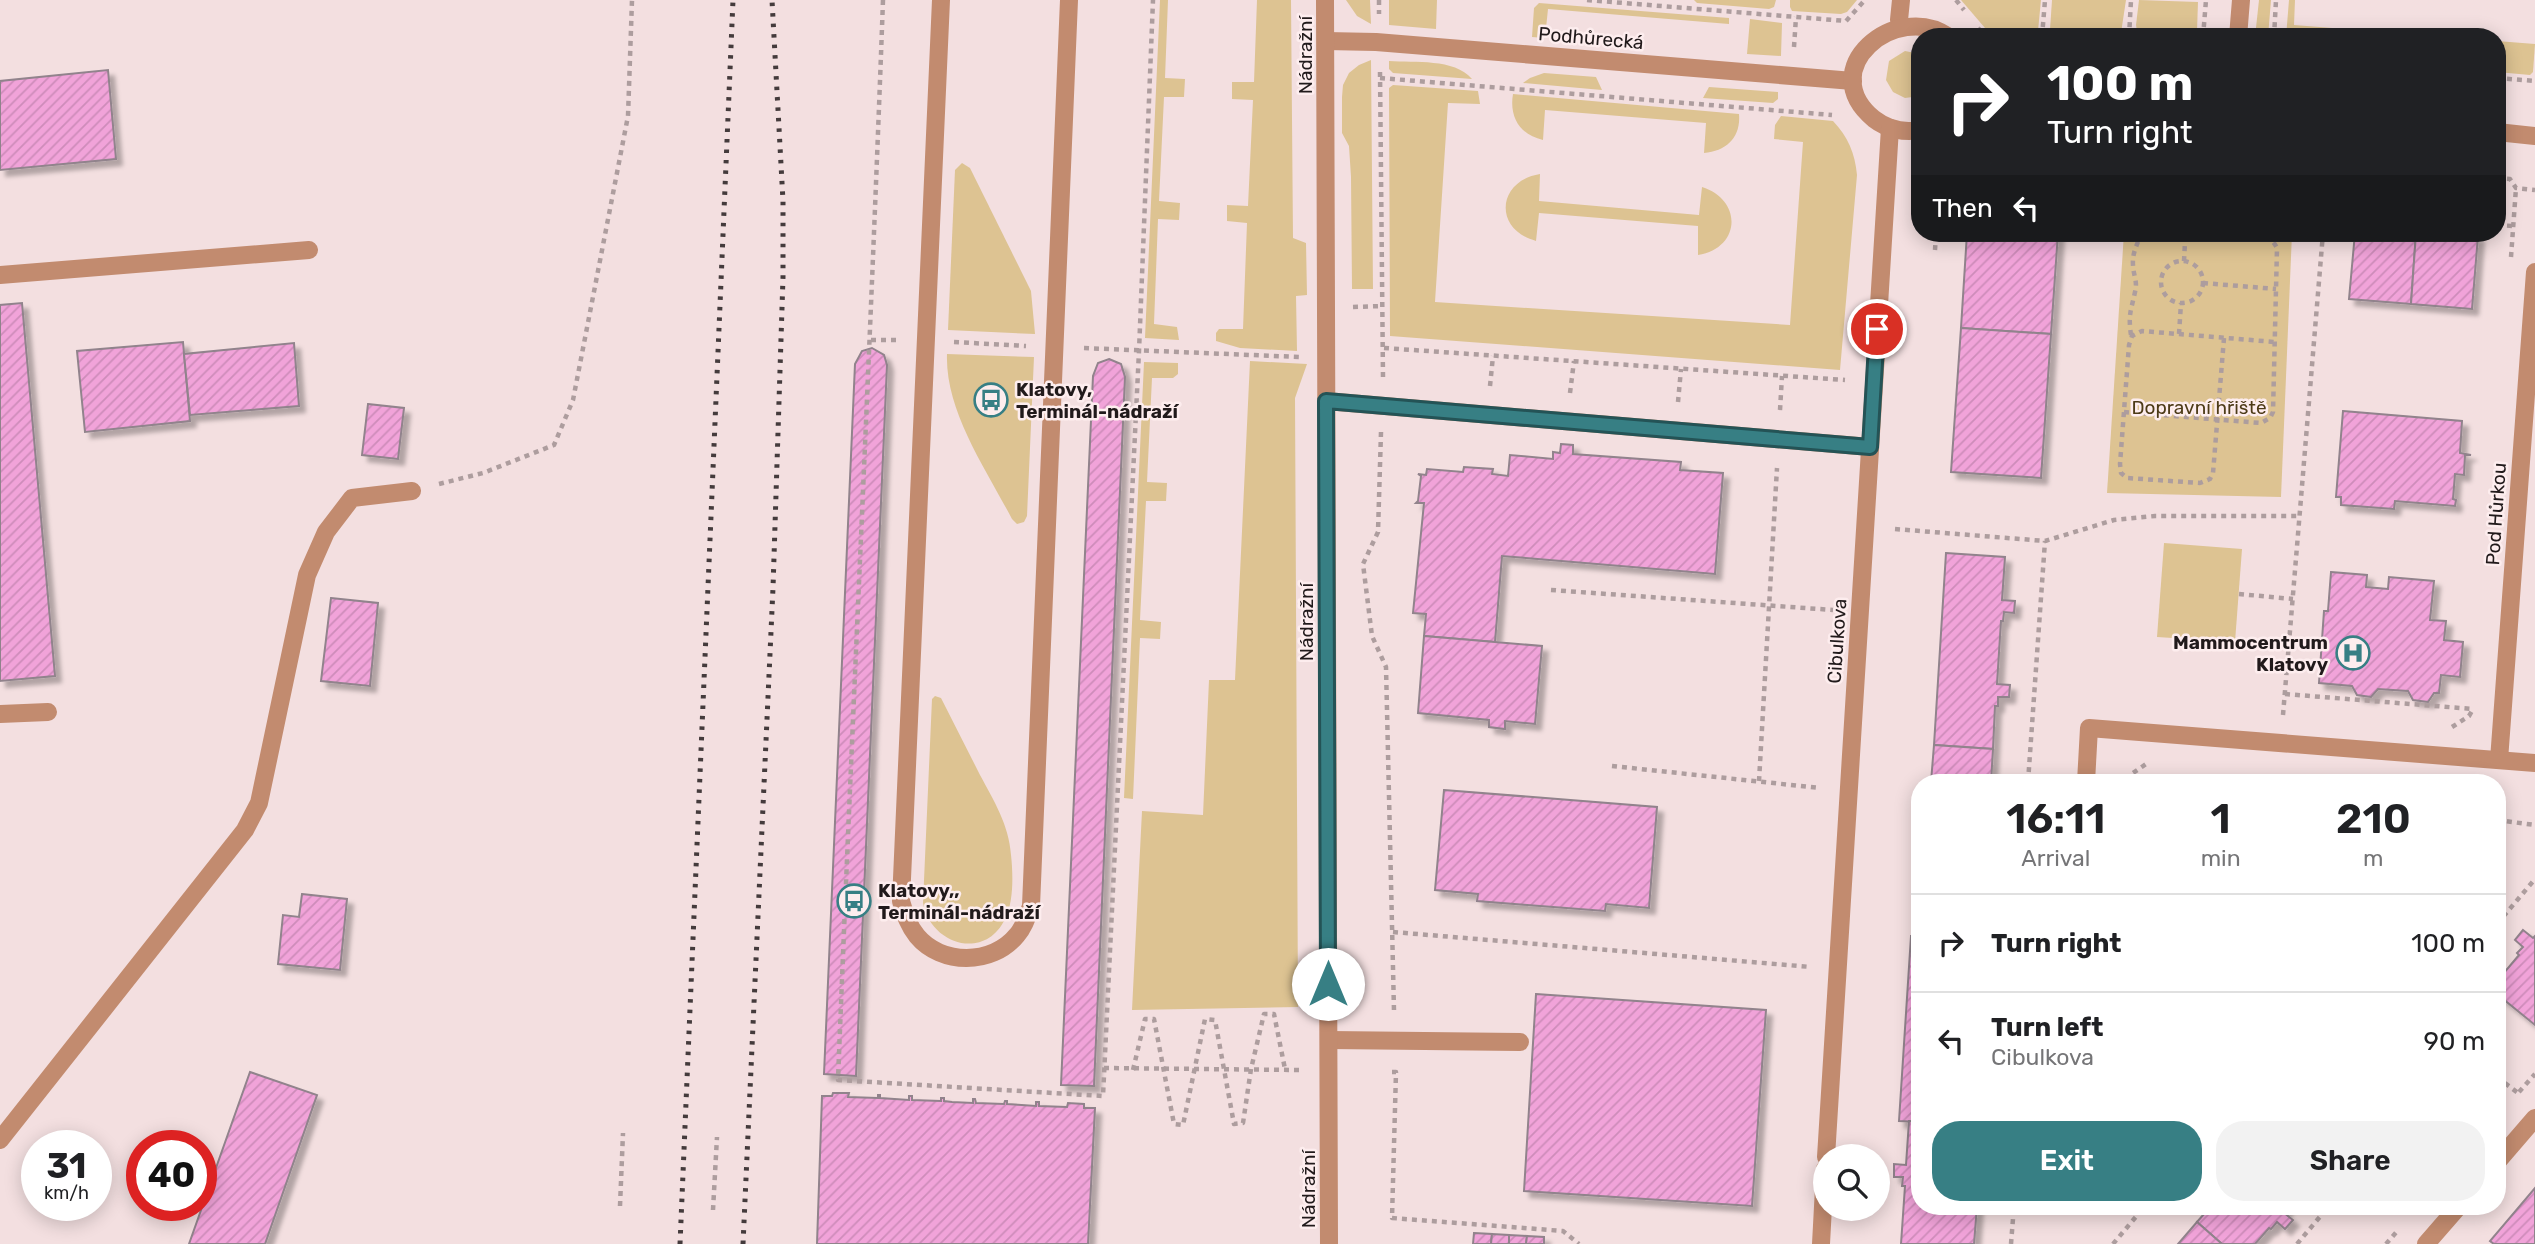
<!DOCTYPE html>
<html lang="en">
<head>
<meta charset="utf-8">
<style>
	:root { --surface:#fff; --page:#f2f2f2; --text:#202124; --muted:#757577; --line:#e0e0e0; --accent:#377f84 }
	body { margin:0; font-family:Rubik,sans-serif; background:var(--page); color:var(--text); height:100vh; display:flex; flex-direction:column; font-size:26px; white-space:nowrap }
	* { box-sizing:border-box; margin:0 }
	p { font-size:23px; color:var(--muted) }
	.icon { flex:none; width:38px; height:38px; fill:none; stroke:currentColor; stroke-width:2; stroke-linecap:round; stroke-linejoin:round }
	.map { position:relative; flex:1; overflow:hidden }
	.details { position:absolute; left:1911px; top:774px; width:595px; height:441px; display:flex; flex-direction:column; background:var(--surface); border-radius:28px; box-shadow:0 4px 18px #0003 }
	.details>* { flex:none }
	.guide { position:absolute; left:1911px; top:28px; width:595px; height:214px; border-radius:28px; box-shadow:0 4px 18px #0003; background:#202124; color:#fff; overflow:hidden }
	.tools { position:absolute; left:1813px; top:1144px; display:grid; gap:14px }
	.tools a { display:grid; place-items:center; width:77px; height:77px; border-radius:50%; background:var(--surface); box-shadow:0 4px 18px #0003; font-size:35px }
	.speed { position:absolute; left:21px; top:1130px; display:flex; gap:14px; font-size:35px; font-weight:700; text-align:center }
	.speed>* { display:grid; place-content:center; width:91px; height:91px; border-radius:50%; background:var(--surface); box-shadow:0 4px 18px #0003; line-height:1 }
	.speed small { font-size:18px; font-weight:400 }
	.speed .limit { border:10px solid #d22; background:#fff; color:#111 }
	.pin { position:absolute; display:grid; place-items:center; width:60px; height:60px; color:#fff; margin:-30px; border:4px solid #fff; border-radius:50%; box-shadow:0 2px 7px #0007 }
	.me { position:absolute; width:77px; margin:-38px; rotate:0deg; stroke-linejoin:round; filter:drop-shadow(0 0 5px #0008) }
	.turn { display:flex; align-items:center; gap:24px; height:147px; padding:0 21px; font-size:32px }
	.turn .icon { width:91px; height:91px; stroke-width:2.5 }
	.turn b { display:block; font-size:49px; line-height:60px }
	.then { display:flex; align-items:center; height:66px; padding:0 21px; background:#0003; gap:14px; font-size:26px }
	.eta { display:flex; justify-content:space-evenly; align-items:center; height:119px; text-align:center }
	.eta b { font-size:42px; font-weight:600; line-height:49px }
	.action { display:flex; gap:14px; margin-top:auto; padding:14px 21px }
	.action a { flex:1; height:80px; border-radius:28px; background:var(--accent); color:#fff; font-size:28px; font-weight:600; line-height:80px; text-align:center }
	.action a+a { background:var(--page); color:var(--text) }
	ul { padding:0; list-style:none }
	li { display:flex; align-items:center; gap:21px; height:98px; padding:0 21px; border-top:2px solid var(--line) }
	li div { flex:1 }
	li b { display:block; font-size:26px }
	li em { font-style:normal }
	.map>svg:first-child { display:block }
	.green { fill:#ddc392 }
	.building { fill:url(#building-hatch); stroke:#91838c; stroke-width:2; filter:url(#shadow) }
	.lines { fill:none; stroke-linecap:round; stroke-linejoin:round }
	.path { stroke:#ad9d9e; stroke-width:4.5; stroke-dasharray:5 5; stroke-linecap:butt }
	.service { stroke:#c28b6f; stroke-width:18 }
	.minor { stroke:#c28b6f; stroke-width:18 }
	.tertiary { stroke:#c28b6f; stroke-width:18 }
	.rail { stroke:#443b3c; stroke-width:5; stroke-dasharray:3.5 7; stroke-linecap:butt }
	.route-casing { stroke:#245356; stroke-width:18 }
	.route { stroke:#377f84; stroke-width:12 }
	.labels { text-anchor:middle; dominant-baseline:central; stroke-width:5; stroke-linejoin:round; paint-order:stroke }
	.street-label { font-size:19px; fill:#211a1b; stroke:#fdedee }
	.poi-label { font-size:19px; font-weight:bold; fill:#211a1b; stroke:#fdedee; text-anchor:start }
	.park-label { font-size:19px; fill:#4d3b17; stroke:#fdedee }
</style>
</head>
<body>
<div class="map">
<svg width="2535" height="1244" viewBox="0 0 2535 1244">
	<defs>
		<pattern id="building-hatch" width="6" height="6" patternUnits="userSpaceOnUse" patternTransform="scale(1.75)"><rect width="6" height="6" fill="#f1a3d9"/><path d="M-1 1l2-2M0 6l6-6M5 7l2-2" fill="none" stroke="#ce8cba"/></pattern>
		<filter id="shadow"><feDropShadow dx="6" dy="6" stdDeviation="2" flood-color="#0004"/></filter>
	</defs>
	<rect width="100%" height="100%" fill="#f3dfe0"/>
	<!-- green -->
	<g class="green">
		<polygon points="1160,0 1168,0 1165,78 1185,79 1184,97 1164,97 1159,201 1180,203 1179,220 1158,219 1154,324 1177,327 1179,340 1145,338"/>
		<polygon points="1257,0 1291,0 1293,238 1306,243 1307,295 1296,296 1297,351 1240,348 1216,341 1216,333 1219,329 1243,329 1247,223 1227,221 1227,205 1248,206 1253,100 1232,99 1232,82 1254,82"/>
		<polygon points="1346,0 1370,0 1371,24 1357,16"/>
		<polygon points="1389,0 1437,0 1436,29 1389,25"/>
		<polygon points="1694,0 1776,0 1774,7 1769,9 1697,3"/>
		<polygon points="1790,0 1857,0 1847,12 1841,14 1792,11 1790,7"/>
		<polygon points="1961,0 2041,0 2038,31 2034,33 1985,28"/>
		<polygon points="2052,0 2126,0 2121,33 2118,37 2053,34 2050,30"/>
		<polygon points="2139,0 2198,2 2197,31 2194,37 2138,37 2136,25"/>
		<polygon points="2259,0 2271,0 2268,37 2255,37"/>
		<polygon points="2289,0 2295,0 2294,25 2447,37 2286,37"/>
		<polygon points="1539,3 1729,18 1729,24 1548,9 1545,38 1532,37 1534,8"/>
		<polygon points="1750,19 1782,23 1781,56 1747,54"/>
		<polygon points="2497,41 2535,44 2533,72 2530,75 2497,72"/>
		<polygon points="1905,51 1920,54 1920,96 1905,98 1893,92 1886,80 1889,61"/>
		<polygon points="1371,60 1373,289 1352,289 1351,177 1349,146 1342,133 1342,97 1343,85 1349,73 1359,65"/>
		<path d="M1389,61C1415,63 1454,58 1472,79L1393,73L1389,69Z"/>
		<polygon points="1544,73 1596,77 1602,90 1523,83 1530,78"/>
		<path d="M1393,85L1478,91L1480,104L1448,103L1435,302L1790,325L1803,142L1774,139L1775,125L1781,116L1833,121C1848,137 1855,153 1857,175L1840,370L1390,336L1389,88Z"/>
		<polygon points="1709,87 1778,92 1778,99 1773,103 1703,98"/>
		<path d="M1513,94L1739,114C1741,137 1727,151 1704,153L1706,123L1545,110L1543,140C1520,135 1509,117 1513,94Z"/>
		<polygon points="962,163 970,168 1031,291 1035,334 948,330 955,170"/>
		<path d="M1540,174L1539,201L1699,215L1702,187C1743,200 1741,248 1698,255V226L1539,213L1536,241C1493,229 1497,181 1540,174Z"/>
		<polygon points="2124,233 2292,233 2281,497 2107,493"/>
		<path d="M947,354L1034,357L1027,516L1024,522L1017,524L1012,519C986,469 945,411 947,354Z"/>
		<polygon points="1250,361 1307,364 1295,398 1298,1007 1132,1010 1142,811 1203,815 1209,680 1235,680"/>
		<polygon points="1144,362 1178,363 1178,374 1173,378 1152,378 1147,482 1167,483 1166,501 1146,501 1140,620 1161,622 1160,639 1140,638 1133,799 1124,798"/>
		<polygon points="2164,543 2242,549 2235,642 2157,637"/>
		<path d="M935,696L941,698C954,724 967,749 980,775C994,801 1009,825 1011,855C1013,873 1014,902 1005,919C985,961 931,945 923,903L932,699Z"/>
	</g>
	<!-- building -->
	<g class="building">
		<polygon points="108,70 116,159 0,170 0,81"/>
		<polygon points="1967,233 2058,233 2051,334 1961,328"/>
		<polygon points="2355,233 2416,233 2411,304 2349,299"/>
		<polygon points="2416,233 2478,236 2472,309 2411,304"/>
		<polygon points="22,303 55,676 0,681 0,305"/>
		<polygon points="1961,328 2051,334 2041,478 1951,472"/>
		<polygon points="183,342 190,421 85,432 77,351"/>
		<polygon points="294,343 299,406 190,415 184,354"/>
		<polygon points="872,348 884,355 887,365 856,1076 824,1074 855,364 862,351"/>
		<polygon points="1109,359 1121,364 1125,377 1094,1086 1061,1085 1093,376 1098,363"/>
		<polygon points="368,404 404,408 398,459 362,455"/>
		<polygon points="2343,411 2462,421 2460,453 2471,455 2465,455 2464,475 2455,474 2453,499 2456,500 2455,506 2395,501 2394,509 2341,505 2341,497 2336,497"/>
		<polygon points="1561,444 1573,445 1573,454 1681,462 1680,470 1723,473 1715,574 1502,556 1495,642 1424,636 1426,614 1413,613 1424,503 1416,503 1418,501 1421,476 1418,474 1426,475 1427,469 1463,472 1464,467 1493,469 1492,474 1508,476 1510,455 1553,459 1553,452 1560,453"/>
		<polygon points="1946,553 2005,557 2002,600 2015,601 2014,613 2004,612 2003,621 2001,621 1997,684 2010,685 2009,697 1998,697 1998,706 1995,706 1993,749 1934,745"/>
		<polygon points="2331,572 2367,575 2366,587 2388,589 2389,577 2434,581 2430,620 2446,621 2444,640 2463,642 2460,677 2441,675 2439,693 2434,693 2428,702 2413,700 2408,691 2378,689 2371,697 2357,695 2352,686 2319,683 2324,611 2328,611"/>
		<polygon points="331,598 378,603 370,686 321,681"/>
		<polygon points="1424,636 1542,646 1535,724 1505,721 1505,729 1489,727 1489,720 1418,713"/>
		<polygon points="1934,745 1993,749 1991,782 1931,782"/>
		<polygon points="1444,790 1657,807 1649,908 1606,904 1605,911 1477,901 1478,894 1435,890"/>
		<polygon points="302,894 347,899 340,970 278,964 283,915 299,917"/>
		<polygon points="2523,930 2533,938 2535,936 2535,1025 2497,994 2497,981 2519,955 2517,953 2523,947 2515,940"/>
		<polygon points="1911,936 1920,937 1920,1122 1899,1121"/>
		<polygon points="1536,994 1766,1010 1752,1206 1524,1191"/>
		<polygon points="250,1072 317,1095 265,1244 189,1244"/>
		<polygon points="833,1093 849,1093 848,1097 878,1098 878,1095 880,1095 880,1098 909,1100 909,1096 912,1096 912,1100 941,1101 941,1098 944,1098 944,1101 952,1102 973,1103 973,1099 975,1099 976,1103 1004,1104 1005,1101 1007,1101 1007,1104 1036,1106 1036,1102 1039,1102 1039,1106 1067,1107 1068,1103 1084,1104 1084,1108 1095,1108 1088,1244 817,1244 822,1096 832,1096"/>
		<polygon points="1909,1121 1920,1122 1920,1206 1977,1206 1974,1244 1901,1244 1905,1186 1902,1186 1903,1177 1894,1177 1894,1164 1906,1165"/>
		<polygon points="2535,1188 2535,1244 2494,1244 2490,1241"/>
		<polygon points="2211,1206 2288,1206 2283,1212 2293,1220 2285,1229 2277,1222 2271,1229 2269,1228 2255,1244 2222,1244 2197,1222"/>
		<polygon points="2197,1222 2222,1244 2178,1244"/>
		<polygon points="1474,1233 1492,1234 1491,1244 1473,1244"/>
		<polygon points="1492,1234 1509,1235 1509,1244 1491,1244"/>
		<polygon points="1509,1235 1527,1236 1526,1244 1509,1244"/>
		<polygon points="1527,1236 1544,1237 1544,1244 1526,1244"/>
	</g>
	<g class="lines">
		<!-- path -->
		<g class="path">
			<path d="M883,0C870,360 852,720 838,1080L1103,1096L1139,351L1153,0"/>
			<polyline points="1379,0 1379,14"/>
			<polyline points="1587,0 1846,21 1865,0"/>
			<polyline points="1956,0 1964,10"/>
			<polyline points="1978,28 1987,37"/>
			<polyline points="2042,37 2045,0"/>
			<polyline points="2129,37 2131,0"/>
			<polyline points="2203,37 2206,0"/>
			<polyline points="2274,37 2276,0"/>
			<polyline points="1794,47 1796,17"/>
			<polyline points="1380,72 1383,378"/>
			<polyline points="1380,78 1832,115"/>
			<polyline points="2497,78 2535,81"/>
			<polyline points="2497,178 2510,179 2516,188 2535,190"/>
			<polyline points="2497,225 2513,226"/>
			<polyline points="1935,250 1936,233"/>
			<polyline points="2511,257 2516,188"/>
			<polyline points="2184,261 2185,242 2189,233"/>
			<circle cx="2182" cy="282" r="21"/>
			<polyline points="2203,283 2276,289"/>
			<polyline points="1353,307 1383,306"/>
			<polyline points="2179,334 2181,303"/>
			<path d="M2131,335C2128,314 2131,311 2135,292C2138,282 2133,274 2133,265C2132,252 2138,244 2141,233"/>
			<polyline points="2224,338 2213,473 2210,479 2200,483 2127,478 2121,473 2120,464 2129,345 2132,336 2142,331 2275,342"/>
			<polyline points="871,340 897,340"/>
			<polyline points="954,342 1026,346"/>
			<polyline points="1084,348 1299,357"/>
			<polyline points="1384,348 1845,380"/>
			<polyline points="1490,386 1493,356"/>
			<polyline points="1570,393 1574,361"/>
			<polyline points="1678,402 1681,369"/>
			<polyline points="1780,410 1782,376"/>
			<path d="M2124,412L2261,423L2270,418L2273,412L2277,248C2269,231 2248,234 2231,233"/>
			<polyline points="1381,432 1378,532 1363,564 1372,636 1386,667 1394,1011"/>
			<polyline points="439,484 483,473 554,445 573,400 628,116 632,0"/>
			<polyline points="1895,529 2045,541 2114,520 2155,516 2299,516"/>
			<polyline points="1551,590 1833,610"/>
			<polyline points="2239,594 2293,599"/>
			<polyline points="2285,694 2473,709"/>
			<polyline points="2283,715 2323,233"/>
			<polyline points="2452,727 2469,716 2472,711"/>
			<polyline points="1612,766 1820,788"/>
			<polyline points="1759,781 1777,468"/>
			<polyline points="2028,782 2045,541"/>
			<polyline points="2129,782 2133,773 2149,762"/>
			<polyline points="2497,820 2535,825"/>
			<polyline points="2497,924 2535,879"/>
			<polyline points="1393,932 1811,967"/>
			<polyline points="1104,1068 1299,1070"/>
			<polyline points="1133,1070 1145,1019 1154,1019 1174,1124 1183,1125 1205,1019 1215,1020 1234,1124 1243,1123 1251,1069 1264,1014 1274,1014 1285,1069"/>
			<polyline points="1392,1072 1396,1072 1392,1218 1563,1231 1579,1244"/>
			<polyline points="2497,1077 2518,1093"/>
			<polyline points="2519,1092 2535,1074"/>
			<polyline points="620,1206 623,1133"/>
			<polyline points="713,1210 717,1137"/>
			<polyline points="2011,1244 2014,1206"/>
			<polyline points="2113,1244 2145,1206"/>
			<polyline points="2297,1244 2329,1206"/>
			<polyline points="2386,1244 2399,1229"/>
		</g>
		<!-- service -->
		<g class="service">
			<path d="M941,0L901,901C905,914 908,925 917,936C941,965 992,966 1017,935C1024,927 1027,917 1031,906L1069,0"/>
			<polyline points="0,275 309,250"/>
			<polyline points="1326,401 1870,447"/>
			<polyline points="0,714 48,712"/>
			<polyline points="1329,1040 1520,1042"/>
			<polyline points="0,1140 245,830 259,803 307,575 326,532 352,498 412,491"/>
		</g>
		<!-- minor -->
		<g class="minor">
			<polyline points="1899,20 1901,0"/>
			<polyline points="2238,37 2241,0"/>
			<polyline points="1326,41 1376,42 1853,81"/>
			<path d="M1920,130C1904,133 1887,129 1874,119C1813,69 1896,0 1949,37"/>
			<polyline points="2497,132 2535,136"/>
			<polyline points="2499,760 2535,272"/>
			<polyline points="2086,782 2089,728 2535,763"/>
			<polyline points="1826,1157 1890,128"/>
			<polyline points="2497,1162 2535,1118"/>
			<polyline points="1821,1244 1825,1169"/>
			<polyline points="2426,1244 2459,1206"/>
		</g>
		<!-- tertiary -->
		<polyline class="tertiary" points="1325,0 1329,1244"/>
		<!-- rail -->
		<g class="rail">
			<polyline points="680,1244 733,0"/>
			<polyline points="743,1244 773,588 783,277 783,201 772,0"/>
		</g>
	</g>
	<g class="lines">
		<defs>
			<polyline id="route" points="1328,984 1326,401 1870,447 1877,329"/>
		</defs>
		<!-- route casing -->
		<use href="#route" class="route-casing"/>
		<!-- route -->
		<use href="#route" class="route"/>
	</g>
	<!-- icons -->
	<defs>
		<symbol id="bus-ring" viewBox="-11 -11 22 22"><circle r="9.5" fill="#fdedee" stroke="#377f84" stroke-width="1.5"/><path d="M-5-6H5V4H4V6H2V4H-2V6H-4V4H-5ZM-3.5-4V0h7V-4ZM-3.5 1.2v1.5H-2V1.2ZM2 1.2v1.5H3.5V1.2Z" fill="#377f84"/></symbol>
		<symbol id="hospital-ring" viewBox="-11 -11 22 22"><circle r="9.5" fill="#fdedee" stroke="#377f84" stroke-width="1.5"/><path d="M-5-5h3v3.5h4V-5h3V5h-3V1.5h-4V5h-3Z" fill="#377f84"/></symbol>
	</defs>
	<g fill-rule="evenodd">
		<use href="#bus-ring" x="972" y="381" width="38" height="38"/>
		<use href="#hospital-ring" x="2334" y="634" width="38" height="38"/>
		<use href="#bus-ring" x="835" y="882" width="38" height="38"/>
	</g>
	<g class="labels">
		<!-- street labels -->
		<g class="street-label">
			<text transform="translate(1591 38) rotate(5)">Podhůrecká</text>
			<text transform="translate(1305 55) rotate(-90)">Nádražní</text>
			<text transform="translate(2496 514) rotate(-86)">Pod Hůrkou</text>
			<text transform="translate(1306 622) rotate(-90)">Nádražní</text>
			<text transform="translate(1837 641) rotate(-86)">Cibulkova</text>
			<text transform="translate(1308 1189) rotate(-90)">Nádražní</text>
		</g>
		<!-- poi labels -->
		<g class="poi-label">
			<text x="1016" y="389">Klatovy,<tspan x="1016" dy="22">Terminál-nádraží</tspan></text>
			<text x="2328" y="642" text-anchor="end">Mammocentrum<tspan x="2328" dy="22">Klatovy</tspan></text>
			<text x="878" y="890">Klatovy,,<tspan x="878" dy="22">Terminál-nádraží</tspan></text>
		</g>
		<!-- park labels -->
		<g class="park-label">
			<text x="2199" y="407">Dopravní hřiště</text>
		</g>
	</g>
</svg>
<div class="tools">
<a><svg class="icon" aria-label="search" viewBox="0 0 24 24"><circle cx="10" cy="10" r="6"/><path d="M15 15l6 6"/></svg></a>
</div>
<div class="speed"><div>31<small>km/h</small></div><div class="limit">40</div></div>
<div class="pin" style="left:1877px;top:329px;background:#d93025"><svg class="icon" aria-label="arrive" viewBox="0 0 24 24"><path d="M6 21V4h12l-3 4 3 4H6"/></svg></div>
<svg class="me" style="left:1328px;top:984px" viewBox="-20 -20 40 40"><circle r="19" fill="#fff"/><path d="M0-13L10 11 0 6-10 11z" fill="#377f84"/></svg>
<div class="guide">
<div class="turn"><svg class="icon" aria-label="right" viewBox="0 0 24 24"><path d="M7 20v-9h11M14 6l5 5-5 5"/></svg><div><b>100 m</b>Turn right</div></div>
<div class="then">Then<svg class="icon" aria-label="left" viewBox="0 0 24 24"><path d="M17 20v-9H6M10 6l-5 5 5 5"/></svg></div>
</div>
<section class="details">
<div class="eta">
<div><b>16:11</b><p>Arrival</p></div>
<div><b>1</b><p>min</p></div>
<div><b>210</b><p>m</p></div>
</div>
<ul>
<li><svg class="icon" aria-label="right" viewBox="0 0 24 24"><path d="M7 20v-9h11M14 6l5 5-5 5"/></svg><div><b>Turn right</b></div><em>100 m</em></li>
<li><svg class="icon" aria-label="left" viewBox="0 0 24 24"><path d="M17 20v-9H6M10 6l-5 5 5 5"/></svg><div><b>Turn left</b><p>Cibulkova</p></div><em>90 m</em></li>
</ul>
<div class="action"><a>Exit</a><a>Share</a></div>
</section>
</div>
</body>
</html>
